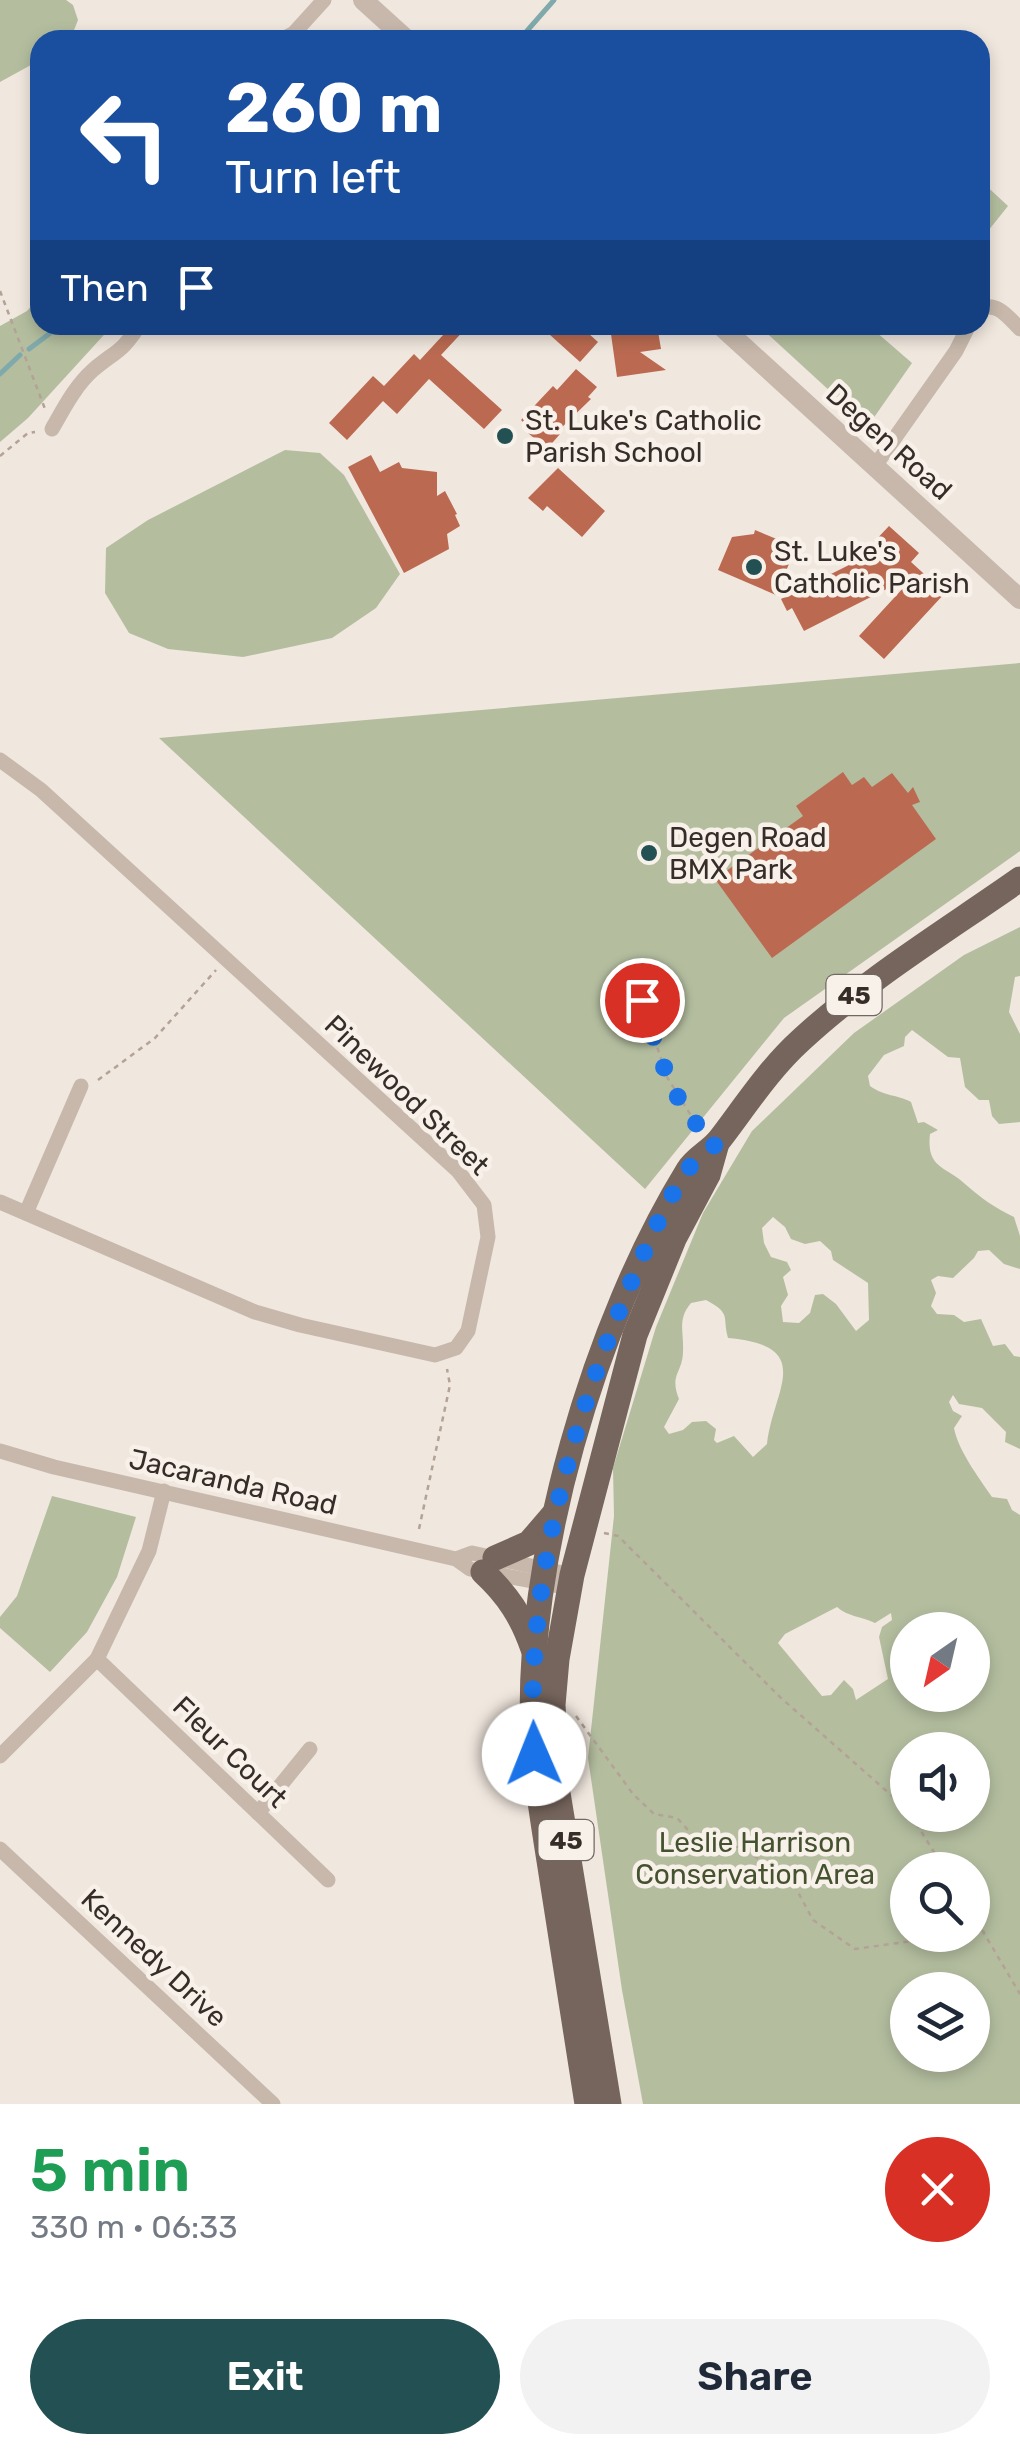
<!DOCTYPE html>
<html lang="en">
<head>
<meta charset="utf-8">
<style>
	:root { --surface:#fff; --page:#f2f2f3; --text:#1f2937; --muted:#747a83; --accent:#235153 }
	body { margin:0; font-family:Rubik,sans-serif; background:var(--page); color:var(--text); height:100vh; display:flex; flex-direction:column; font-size:38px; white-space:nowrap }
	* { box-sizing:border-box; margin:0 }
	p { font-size:32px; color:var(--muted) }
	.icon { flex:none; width:55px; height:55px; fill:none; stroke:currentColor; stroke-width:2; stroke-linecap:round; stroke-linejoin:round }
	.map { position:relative; height:2104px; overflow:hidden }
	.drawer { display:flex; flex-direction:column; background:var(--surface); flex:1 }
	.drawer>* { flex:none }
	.top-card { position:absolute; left:30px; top:30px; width:960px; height:305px; border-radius:30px; box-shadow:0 5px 15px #0003; background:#1a4fa0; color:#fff; overflow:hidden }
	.needle { width:65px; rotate:214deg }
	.controls { position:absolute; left:890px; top:1612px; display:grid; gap:20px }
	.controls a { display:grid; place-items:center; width:100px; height:100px; border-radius:50%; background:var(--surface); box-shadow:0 5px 15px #0003; font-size:50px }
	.pin { position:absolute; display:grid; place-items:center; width:85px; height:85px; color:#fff; margin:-42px; border:5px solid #fff; border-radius:50%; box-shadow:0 2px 10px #0007 }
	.me { position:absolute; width:110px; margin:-55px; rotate:359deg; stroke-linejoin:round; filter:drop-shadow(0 0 8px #0008) }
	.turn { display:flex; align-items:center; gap:35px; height:210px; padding:0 30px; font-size:45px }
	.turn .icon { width:130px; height:130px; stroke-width:2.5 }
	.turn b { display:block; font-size:70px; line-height:85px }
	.then { display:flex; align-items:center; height:95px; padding:0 30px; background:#0003; gap:20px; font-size:38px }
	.round { display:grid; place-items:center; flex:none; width:105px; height:105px; border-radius:52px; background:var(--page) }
	.overview { display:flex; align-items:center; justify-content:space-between; height:170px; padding:0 30px }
	h1 { font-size:60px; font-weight:600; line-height:75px; color:#1e9e55 }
	.button { display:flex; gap:20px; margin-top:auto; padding:20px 30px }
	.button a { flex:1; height:115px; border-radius:60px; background:var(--accent); color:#fff; font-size:40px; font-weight:600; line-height:115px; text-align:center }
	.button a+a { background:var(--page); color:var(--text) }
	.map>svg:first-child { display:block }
	.green { fill:#b4be9f; fill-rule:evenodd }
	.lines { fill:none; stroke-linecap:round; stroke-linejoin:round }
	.stream { stroke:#7fa9ab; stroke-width:5 }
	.building { fill:#bb6a51 }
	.path { stroke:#b3a295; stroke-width:2.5; stroke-dasharray:5 5; stroke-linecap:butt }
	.minor { stroke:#c7b8ab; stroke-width:15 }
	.tertiary { stroke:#c7b8ab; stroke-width:20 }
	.primary { stroke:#76655c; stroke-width:25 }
	.route { stroke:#1a73e8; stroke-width:18; stroke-dasharray:0 32.4 }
	.poi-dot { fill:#235153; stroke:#f8f1ea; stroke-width:4 }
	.labels { text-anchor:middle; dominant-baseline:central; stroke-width:9; stroke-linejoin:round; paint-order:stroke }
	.shield { fill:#f8f1ea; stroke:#706863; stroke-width:2.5 }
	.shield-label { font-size:25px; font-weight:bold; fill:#362d29 }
	.poi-label { font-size:28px; fill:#362d29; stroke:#f8f1ea; text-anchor:start }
	.street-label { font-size:28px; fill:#362d29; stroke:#f8f1ea }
	.park-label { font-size:28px; fill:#45522f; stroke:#f8f1ea }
</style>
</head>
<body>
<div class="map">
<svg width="1020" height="2104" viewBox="0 0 1020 2104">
	<rect width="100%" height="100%" fill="#f0e7de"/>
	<!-- green -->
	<g class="green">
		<polygon points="0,0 66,0 73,5 78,20 70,40 40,40 40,60 0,82"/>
		<polygon points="980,180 1008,206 980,241"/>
		<polygon points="40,296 40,325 113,325 28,418 0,442 0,326 27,311"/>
		<polygon points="758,325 868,325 912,363 868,426"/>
		<polygon points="285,450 320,453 344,475 400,574 376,608 332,638 243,657 168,649 129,633 105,593 106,548 148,520"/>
		<polygon points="1020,663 1020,851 784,1018 645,1189 159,738"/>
		<path d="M1020,927V976L1015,977L1009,1012L1020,1034V1122L999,1124L992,1116L989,1100H979L965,1087L960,1058L948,1057L912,1030L905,1037L904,1046L884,1055L868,1076L870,1086C886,1097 896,1094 911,1102L918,1123L924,1122L938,1130L930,1134C926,1169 946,1166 965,1184C981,1198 995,1208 1014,1217L1020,1236V1269L1004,1264L989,1250L978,1251L974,1258L953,1278L938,1276L931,1280L936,1293L931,1306L937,1314L954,1315L964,1322L981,1319L993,1346L1005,1344L1014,1356L1020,1357V1449L1005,1442L1006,1432L982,1408L959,1404L953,1395L949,1402L953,1411L962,1416L954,1428C958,1450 979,1478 992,1497L1007,1499L1012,1510L1020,1515V2104H643L622,1990L588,1758L614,1516L613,1468L656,1327L703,1213L752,1131L854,1033L964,955ZM773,1217L785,1227L791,1239L805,1244L820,1241L831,1251L833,1260L868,1283L869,1320L856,1331L836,1304L823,1294L815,1295L810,1313L799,1323L783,1322L781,1306L788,1295L783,1277L791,1270L787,1262L771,1257L764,1243L762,1228ZM706,1300C732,1314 722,1316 728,1338C817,1346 773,1390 767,1444L753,1457L734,1436L717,1443L714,1440L716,1429L706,1421L692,1422L683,1430L669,1434L664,1427L679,1399C669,1374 683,1373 683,1351C684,1331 677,1320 691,1303ZM837,1607C848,1617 861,1616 875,1623L891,1613L892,1620L882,1627L879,1637L888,1679L856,1700L853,1689L844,1680L831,1695L822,1696L778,1643L785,1634ZM908,1630H972V1695H908ZM908,1750H972V1815H908ZM908,1870H972V1935H908ZM908,1990H972V2055H908Z"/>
		<polygon points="52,1496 136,1517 117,1577 87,1632 50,1672 0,1628 0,1617 17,1596"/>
	</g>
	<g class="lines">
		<!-- stream -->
		<g class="stream">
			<polyline points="519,40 554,0"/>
			<polyline points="29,349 61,325"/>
			<polyline points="0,374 20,355"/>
		</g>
	</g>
	<!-- building -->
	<g class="building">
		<polygon points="434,325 469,325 441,355 502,410 484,429 429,379 397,414 383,401 347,440 329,423 373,376 384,386 414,354 420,360 444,334"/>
		<polygon points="539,325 579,325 598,342 580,362"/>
		<polygon points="614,325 657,325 661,349 640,352 666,370 617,377 610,327"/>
		<polygon points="576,369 597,387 588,397 591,399 557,432 560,434 547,449 528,433 531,430 521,420 553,386 557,390"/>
		<polygon points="371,455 380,472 399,462 402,468 437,472 437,496 445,491 457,514 455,515 460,526 447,534 449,549 404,573 348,467"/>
		<polygon points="558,468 605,511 582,537 547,506 543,511 528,498"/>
		<polygon points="889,526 919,553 911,562 945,593 884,659 859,636 916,574 804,631 792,608 787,611 781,599 855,562"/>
		<polygon points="755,530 779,540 778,544 791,559 776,595 718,570 732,537 754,534"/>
		<polygon points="843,772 852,785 864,777 872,787 892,773 908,793 913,787 920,802 912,805 936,839 772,958 715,879 803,816 796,806"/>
	</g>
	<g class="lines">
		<!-- path -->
		<g class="path">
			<polyline points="0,291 45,409"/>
			<polyline points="0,456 28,433 35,432"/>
			<polyline points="642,1000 667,1077 700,1130"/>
			<polyline points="98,1080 155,1038 216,970"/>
			<polyline points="419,1529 450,1385 447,1369"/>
			<polyline points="604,1533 618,1536 780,1697 908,1810"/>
			<polyline points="576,1716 633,1794 654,1814 677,1818 701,1844 741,1847 792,1881 813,1920 855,1949 955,1935"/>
			<polyline points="911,1815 945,1870"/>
			<polyline points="972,1913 1020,1994"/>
			<polyline points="972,1933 985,1932"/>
		</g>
		<!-- minor -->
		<g class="minor">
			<polyline points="281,40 294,33 324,0"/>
			<path d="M980,309C997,301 1008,317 1020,329"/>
			<path d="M52,429C64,408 75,386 93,370C115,351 122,353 139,325"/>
			<polyline points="875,466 956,351 969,325"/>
			<polyline points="0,760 41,790 458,1171 484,1205 488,1237 468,1331 456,1348 435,1355 300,1325 255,1312 0,1202"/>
			<polyline points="26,1213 81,1086"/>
			<polyline points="0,1451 54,1467 456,1559 470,1569 569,1588"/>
			<polyline points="456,1559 472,1553 572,1575"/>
			<polyline points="97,1659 328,1880"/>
			<polyline points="0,1756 97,1659 149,1551 164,1491"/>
			<polyline points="258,1813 310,1749"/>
			<polyline points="0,1849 273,2104"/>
		</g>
		<!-- tertiary -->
		<g class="tertiary">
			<polyline points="363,0 407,40"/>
			<polyline points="720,325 1020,599"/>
		</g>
		<!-- primary -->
		<g class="primary">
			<polyline points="495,1558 529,1543 554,1514"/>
			<path d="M483,1572C508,1595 522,1617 533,1649"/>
			<path d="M587,2104C575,2029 564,1955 552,1880C545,1833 536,1786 533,1738C524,1561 595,1321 688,1170C696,1157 711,1151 720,1139C746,1105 769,1069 801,1040C867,979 946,931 1020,879"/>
			<polyline points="609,2104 558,1793 553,1705 557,1659 572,1575 635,1335 674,1239 708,1175 717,1143"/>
		</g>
	</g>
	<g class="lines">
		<!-- route -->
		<path class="route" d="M534,1754C524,1593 570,1425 633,1278C649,1241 666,1201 689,1168C696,1158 708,1151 717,1143C672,1110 658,1051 642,1000"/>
	</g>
	<!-- markers -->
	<g class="poi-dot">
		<circle cx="505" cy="436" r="10"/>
		<circle cx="754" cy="567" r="10"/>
		<circle cx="649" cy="853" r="10"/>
	</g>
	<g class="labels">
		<!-- shield labels -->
		<g class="shield">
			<rect x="826.5" y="975" width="55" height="40" rx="8"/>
			<rect x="538.5" y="1820" width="55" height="40" rx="8"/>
		</g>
		<g class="shield-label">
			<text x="854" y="995">45</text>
			<text x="566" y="1840">45</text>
		</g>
		<!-- poi labels -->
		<g class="poi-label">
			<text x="525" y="420">St. Luke's Catholic<tspan x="525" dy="32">Parish School</tspan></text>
			<text x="774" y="551">St. Luke's<tspan x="774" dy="32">Catholic Parish</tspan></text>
			<text x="669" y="837">Degen Road<tspan x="669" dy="32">BMX Park</tspan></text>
		</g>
		<!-- street labels -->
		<g class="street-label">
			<text transform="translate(889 442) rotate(42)">Degen Road</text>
			<text transform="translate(407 1095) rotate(44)">Pinewood Street</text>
			<text transform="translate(233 1482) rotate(13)">Jacaranda Road</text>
			<text transform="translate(230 1752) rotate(44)">Fleur Court</text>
			<text transform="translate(154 1958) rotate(43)">Kennedy Drive</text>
		</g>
		<!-- park labels -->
		<g class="park-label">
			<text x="755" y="1842">Leslie Harrison<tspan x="755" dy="32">Conservation Area</tspan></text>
		</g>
	</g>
</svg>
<div class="controls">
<a><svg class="needle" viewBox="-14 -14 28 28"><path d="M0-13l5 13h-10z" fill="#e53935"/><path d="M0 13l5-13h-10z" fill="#747a83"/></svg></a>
<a><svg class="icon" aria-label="sound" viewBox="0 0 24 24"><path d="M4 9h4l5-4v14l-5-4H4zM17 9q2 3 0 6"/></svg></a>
<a><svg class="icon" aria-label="search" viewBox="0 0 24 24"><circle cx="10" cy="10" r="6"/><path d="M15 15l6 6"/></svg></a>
<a><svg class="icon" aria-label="layers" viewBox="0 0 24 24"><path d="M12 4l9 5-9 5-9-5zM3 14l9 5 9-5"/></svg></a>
</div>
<div class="pin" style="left:642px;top:1000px;background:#d93025"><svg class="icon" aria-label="arrive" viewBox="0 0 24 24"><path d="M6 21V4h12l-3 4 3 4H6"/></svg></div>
<svg class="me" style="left:534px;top:1754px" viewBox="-20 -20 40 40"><circle r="19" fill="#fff"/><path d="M0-13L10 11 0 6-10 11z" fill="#1a73e8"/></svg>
<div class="top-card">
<div class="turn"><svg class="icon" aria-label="left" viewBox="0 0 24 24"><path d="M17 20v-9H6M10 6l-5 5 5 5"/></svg><div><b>260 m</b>Turn left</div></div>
<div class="then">Then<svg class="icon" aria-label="arrive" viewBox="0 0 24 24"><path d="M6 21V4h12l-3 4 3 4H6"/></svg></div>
</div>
</div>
<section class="drawer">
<div class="overview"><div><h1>5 min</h1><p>330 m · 06:33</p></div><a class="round" style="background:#d93025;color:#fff"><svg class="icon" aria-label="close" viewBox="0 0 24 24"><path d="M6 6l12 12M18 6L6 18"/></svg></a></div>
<div class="button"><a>Exit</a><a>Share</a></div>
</section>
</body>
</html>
